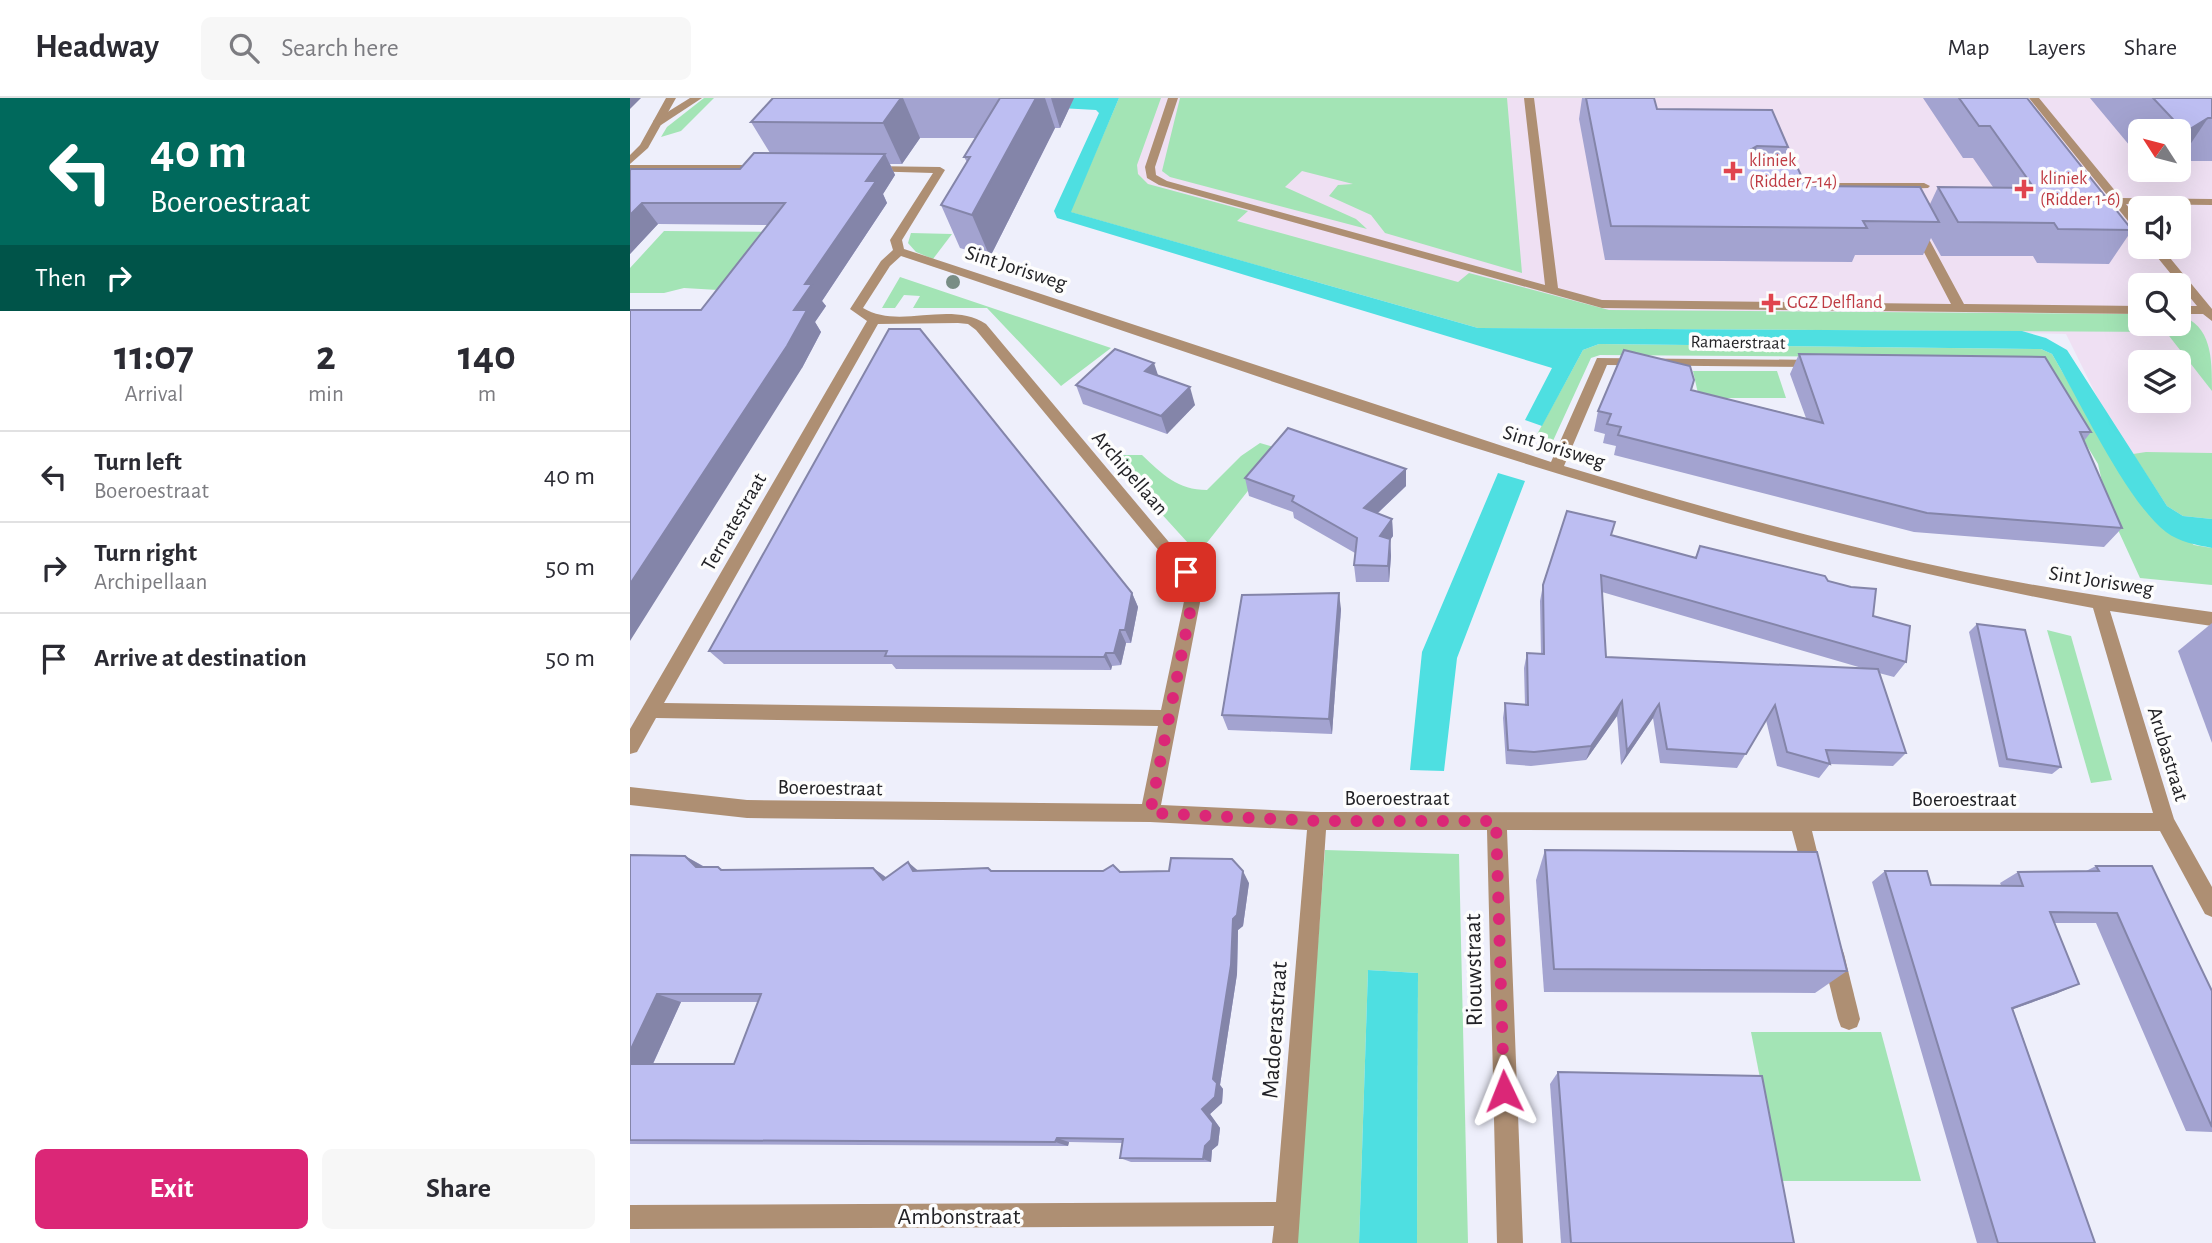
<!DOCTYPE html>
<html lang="en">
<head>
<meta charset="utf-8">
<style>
	:root { --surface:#fff; --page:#f7f7f7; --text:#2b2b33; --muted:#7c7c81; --line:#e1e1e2; --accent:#db2777 }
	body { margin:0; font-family:"Alegreya Sans",sans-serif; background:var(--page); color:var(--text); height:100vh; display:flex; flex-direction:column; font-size:26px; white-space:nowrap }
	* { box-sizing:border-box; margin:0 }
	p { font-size:23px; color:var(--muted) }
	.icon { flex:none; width:38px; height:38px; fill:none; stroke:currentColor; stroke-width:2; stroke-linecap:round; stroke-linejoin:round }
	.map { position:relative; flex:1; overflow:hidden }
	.side { display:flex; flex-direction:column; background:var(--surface); width:630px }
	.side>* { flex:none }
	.top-card { background:#00695c; color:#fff; overflow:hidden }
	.needle { width:46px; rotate:306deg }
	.buttons { position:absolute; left:1498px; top:21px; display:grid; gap:14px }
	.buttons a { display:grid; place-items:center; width:63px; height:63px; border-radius:10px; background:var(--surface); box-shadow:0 7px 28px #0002; font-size:35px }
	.pin { position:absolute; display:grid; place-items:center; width:60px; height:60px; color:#fff; margin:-30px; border-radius:14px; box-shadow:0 4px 10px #0006 }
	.me { position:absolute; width:77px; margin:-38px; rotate:358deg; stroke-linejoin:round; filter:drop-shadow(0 0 5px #0008) }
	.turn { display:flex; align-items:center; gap:24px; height:147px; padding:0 35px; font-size:32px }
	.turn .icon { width:91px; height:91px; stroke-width:2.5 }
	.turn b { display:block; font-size:49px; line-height:60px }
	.then { display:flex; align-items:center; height:66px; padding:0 35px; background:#0003; gap:14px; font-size:26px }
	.eta { display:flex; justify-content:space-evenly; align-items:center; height:119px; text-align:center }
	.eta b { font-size:42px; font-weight:700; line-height:49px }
	.primary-button { display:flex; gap:14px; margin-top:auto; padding:14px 35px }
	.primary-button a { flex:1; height:80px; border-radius:10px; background:var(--accent); color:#fff; font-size:28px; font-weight:700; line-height:80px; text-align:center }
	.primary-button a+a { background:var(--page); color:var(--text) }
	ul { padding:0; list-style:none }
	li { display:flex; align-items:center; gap:21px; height:91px; padding:0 35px; border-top:2px solid var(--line) }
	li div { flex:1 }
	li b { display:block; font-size:26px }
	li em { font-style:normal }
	header { display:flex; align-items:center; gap:42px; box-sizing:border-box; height:98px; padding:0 35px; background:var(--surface); border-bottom:2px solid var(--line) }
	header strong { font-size:33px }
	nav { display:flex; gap:38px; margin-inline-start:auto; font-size:24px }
	.search { width:490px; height:63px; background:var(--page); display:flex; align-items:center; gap:18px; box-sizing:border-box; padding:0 24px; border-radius:10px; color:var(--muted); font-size:26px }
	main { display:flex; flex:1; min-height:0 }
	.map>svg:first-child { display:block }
	.medical { fill:#efe0f3; fill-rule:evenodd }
	.green { fill:#a3e4b5 }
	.water { fill:#4edfe1 }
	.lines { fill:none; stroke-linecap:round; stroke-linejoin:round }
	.lane { fill:#ae8f73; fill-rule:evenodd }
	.street { fill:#ae8f73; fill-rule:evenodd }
	.tree { fill:#788d85 }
	.wall { fill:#a3a3d0; fill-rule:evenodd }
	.shaded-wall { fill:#8485a9 }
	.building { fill:#bdbef2; stroke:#8485a9; stroke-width:2 }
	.route { stroke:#db2777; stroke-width:12; stroke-dasharray:0 21.6 }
	.health-dot { fill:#e0444e; stroke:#fdfdfd; stroke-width:2.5 }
	.labels { text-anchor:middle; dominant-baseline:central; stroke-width:7; stroke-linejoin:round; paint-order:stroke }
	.far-health-label { font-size:18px; fill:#be3a42; stroke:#fdfdfd; text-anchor:start }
	.far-street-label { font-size:18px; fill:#222226; stroke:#fdfdfd }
	.street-label { font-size:21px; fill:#222226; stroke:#fdfdfd }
	.near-street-label { font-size:24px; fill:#222226; stroke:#fdfdfd }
</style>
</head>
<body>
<header>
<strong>Headway</strong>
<div class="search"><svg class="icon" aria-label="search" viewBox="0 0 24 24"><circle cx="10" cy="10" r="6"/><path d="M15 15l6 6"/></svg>Search here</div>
<nav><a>Map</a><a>Layers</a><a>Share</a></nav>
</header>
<main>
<section class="side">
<div class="top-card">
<div class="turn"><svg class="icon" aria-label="left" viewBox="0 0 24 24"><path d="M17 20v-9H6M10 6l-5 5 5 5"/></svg><div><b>40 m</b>Boeroestraat</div></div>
<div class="then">Then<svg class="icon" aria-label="right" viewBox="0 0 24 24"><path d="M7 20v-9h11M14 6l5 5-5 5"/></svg></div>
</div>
<div class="eta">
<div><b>11:07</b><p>Arrival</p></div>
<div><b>2</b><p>min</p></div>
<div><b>140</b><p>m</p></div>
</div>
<ul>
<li><svg class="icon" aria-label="left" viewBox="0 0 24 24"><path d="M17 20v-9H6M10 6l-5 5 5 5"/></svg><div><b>Turn left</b><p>Boeroestraat</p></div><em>40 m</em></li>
<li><svg class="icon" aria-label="right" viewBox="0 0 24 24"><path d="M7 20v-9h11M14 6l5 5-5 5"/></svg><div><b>Turn right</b><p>Archipellaan</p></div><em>50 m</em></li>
<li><svg class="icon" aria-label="arrive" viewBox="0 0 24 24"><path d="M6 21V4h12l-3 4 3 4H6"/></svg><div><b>Arrive at destination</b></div><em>50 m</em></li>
</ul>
<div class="primary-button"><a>Exit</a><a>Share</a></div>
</section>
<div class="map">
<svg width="1582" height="1145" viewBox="0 0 1582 1145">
	<rect width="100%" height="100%" fill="#eeeffb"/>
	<!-- medical -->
	<path class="medical" d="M501,0H1582V433L1532,430L1436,236L834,222L454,117ZM1510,33H1549V72H1510ZM1510,110H1549V149H1510ZM1510,187H1549V226H1510ZM1510,264H1549V303H1510Z"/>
	<!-- green -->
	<g class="green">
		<polygon points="74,0 84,0 51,33 31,39 37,29"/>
		<path d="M489,0H531L507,67L508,76L518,86L618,113L607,123L828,184L839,175L979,212L1510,216V226H1549V217C1582,227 1582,260 1582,293L1536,234L848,230L440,114Z"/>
		<polygon points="550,0 877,0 892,175 755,135 741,117 699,98 708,87 723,86 672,73 655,89 726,121 737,131 540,79 532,73"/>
		<polygon points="34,133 151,134 105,193 54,190 34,195 0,195 0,170"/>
		<polygon points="281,135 322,136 303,161 286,154 278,145"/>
		<polygon points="270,179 481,250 431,288 357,210 283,210 290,198 274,197 265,210 252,210"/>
		<polygon points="969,246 1411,251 1422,256 1503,396 1564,447 1582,450 1582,487 1510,480 1478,410 1468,366 1404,260 970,257 961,260 922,345 905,340 953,252"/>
		<polygon points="1063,273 1147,273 1156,300 1069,300"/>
		<path d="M630,345L651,351L568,456L478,357H512C532,376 548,392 577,392L611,358Z"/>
		<polygon points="1516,354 1582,355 1582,421 1553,418 1537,408 1503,356"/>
		<polygon points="1417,532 1441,538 1482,682 1461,685"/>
		<polygon points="695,752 829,756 838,1145 787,1145 788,875 738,872 729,1145 665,1145"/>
		<polygon points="1121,934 1251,934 1291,1083 1150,1083"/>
	</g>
	<!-- water -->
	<g class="water">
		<path d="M435,0H489L441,114L848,230L1392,233L1416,240L1437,252L1537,408L1553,418L1582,421V450C1567,447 1549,444 1536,434C1496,403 1450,303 1422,256L1411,251L969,246L953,252L912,328L895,322L922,270L427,120L424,113L469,15L466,12L430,10Z"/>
		<polygon points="868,375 895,383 827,560 814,673 780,672 792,554"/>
		<polygon points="738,872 788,875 787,1145 729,1145"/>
	</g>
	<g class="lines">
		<!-- lane -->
		<g class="lane">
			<polygon points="60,0 72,0 31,27 23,27 23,23"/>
			<polygon points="538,0 548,0 525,69 526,77 537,83 915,187 894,0 904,0 928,190 972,202 1321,206 1261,91 1152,91 1146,88 1152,85 1294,85 1300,88 1298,90 1272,91 1334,206 1510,208 1510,216 972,210 529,87 517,80 515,69"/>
			<polygon points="1399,0 1409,0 1491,100 1582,101 1582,107 1496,106 1510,124 1510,134 1506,133"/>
			<polygon points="1519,149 1531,149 1582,211 1582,223 1573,216 1549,216 1549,208 1567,208"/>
		</g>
		<!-- street -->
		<g class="street">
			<polygon points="36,0 46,0 18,50 0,66 0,57 10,47"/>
			<polygon points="0,67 134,67 139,70 134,73 0,73"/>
			<path d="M239,68L310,69L315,72L272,142L274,151L921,364L967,260L1191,262L1193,265L1186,269L977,267L934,368C1075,410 1217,451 1361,479C1434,493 1508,504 1582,514V528L1480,513L1544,721L1582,789V819L1575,816L1530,733H1182L1192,774L1189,781L1182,784L1175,781L1162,733L877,732L893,1145H867L857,732H696L668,1145H642L644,1128L0,1131V1107L646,1104L677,732L520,724L117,720L0,707V689L117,702L512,706L528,628L26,620L7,654L0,656V631L237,223L220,211L251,163L263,152L260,142L303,75L235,73L234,71ZM271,158C665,289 1054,435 1463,510L1523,715L687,714L531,707L572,494L564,474L356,226C319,202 269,232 233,210L260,168ZM328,225L338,226L346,232L549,477L556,494L531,612L34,605L248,226Z"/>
			<polygon points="1203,845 1211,848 1214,856 1230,921 1227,929 1219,932 1211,929 1208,921 1192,856 1195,848"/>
		</g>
	</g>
	<!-- trees -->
	<circle class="tree" cx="323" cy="184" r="7"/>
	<!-- wall -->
	<g class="wall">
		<polygon points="143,0 444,0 430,30 425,30 360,159 330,150 311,107 337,64 334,59 346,40 290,40 272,66 260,66 265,77 253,96 257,105 192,203 196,208 185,224 191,234 172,270 71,212 138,127 28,126 0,156 0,72 110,71 140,55 121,24"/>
		<polygon points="952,0 1024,0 1027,11 1158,49 1154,60 1176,88 1300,106 1308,89 1363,89 1343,60 1333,60 1293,0 1397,0 1502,132 1479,166 1407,165 1403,158 1311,158 1301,140 1293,157 1225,157 1222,164 975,162 949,21"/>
		<polygon points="1460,0 1582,0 1582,63 1549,63 1549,33 1510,33 1510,60"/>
		<polygon points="1520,72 1535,72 1525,78"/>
		<polygon points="1169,256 1461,334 1454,343 1492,430 1474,449 1284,434 984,357 986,348 973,345 975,336 964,333 968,313 1061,292 1176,320 1160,276"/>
		<polygon points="528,278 565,307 537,336 453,306 446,287"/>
		<polygon points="776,371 776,388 748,415 762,421 763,438 760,442 761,458 759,484 726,484 724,467 725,455 664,420 663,414 619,398 615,380"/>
		<path d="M981,437L1065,460L1070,448L1198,483L1243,518L1276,564L1264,579L1249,575L1276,655L1263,668L1200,666L1189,680L1147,668L1136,622L1107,670L1030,665L1023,620L991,667L987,618L956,662L901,668L876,666L873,620L875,605L895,607L894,570L897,555L911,556L910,503L913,487ZM972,494L1232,570L976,559Z"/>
		<polygon points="502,495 508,509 501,545 496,545 491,567 482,568 481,572 266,571 262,566 94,566 79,553"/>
		<polygon points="711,511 702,636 598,632 592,617"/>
		<polygon points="1582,525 1582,645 1548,553"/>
		<polygon points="1347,526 1431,669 1422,676 1369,669 1339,534"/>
		<polygon points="915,752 1217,873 1185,895 914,894 906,782"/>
		<path d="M0,757L55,758L75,769H88L94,772L243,770L256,779L288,773L490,774L619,785L613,828L608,832L607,876L590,987L593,991L592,1005L580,1016L590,1030L588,1047L582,1052L581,1064H501L490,1060L493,1045L439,1044L438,1048L0,1046ZM51,904H128L104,966H23Z"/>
		<polygon points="1466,768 1582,893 1582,1034 1556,1033 1466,825 1424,825 1428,895 1383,911 1465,1145 1347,1145 1242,784 1255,773 1301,787 1371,787 1370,785 1388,774 1456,773"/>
		<polygon points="928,974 1164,1145 931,1145 920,986"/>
	</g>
	<!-- shaded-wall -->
	<g class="shaded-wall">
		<polygon points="0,0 11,0 0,11"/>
		<polygon points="271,0 273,0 290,40 272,66 253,25"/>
		<polygon points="406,0 415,0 425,30 360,159 342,117"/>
		<polygon points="421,0 444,0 430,30"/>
		<polygon points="1578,20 1549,63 1549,43 1555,34"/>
		<polygon points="1127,48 1117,81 1118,53"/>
		<polygon points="255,56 265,77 253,96 257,105 192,203 196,208 185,224 191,234 172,270 0,543 0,486 164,212 175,186 236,83"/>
		<polygon points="1529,72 1535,72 1525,78"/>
		<polygon points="12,105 28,126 0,156 0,117"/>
		<polygon points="524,265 530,283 515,273"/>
		<polygon points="560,289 565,307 537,336 531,318"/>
		<polygon points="776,371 776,388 735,427 734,410"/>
		<polygon points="762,421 763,438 760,442 761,458 759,484 758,468 750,438"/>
		<polygon points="502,495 508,509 501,545 495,532"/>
		<polygon points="709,495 711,511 702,636 699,621"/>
		<polygon points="490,532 496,545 491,567 484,555"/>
		<polygon points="476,555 482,568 481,572 474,559"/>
		<polygon points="992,603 987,618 956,662 961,648"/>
		<polygon points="1029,606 1023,620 991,667 997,653"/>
		<polygon points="55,758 76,770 66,769"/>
		<polygon points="278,764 292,776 283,773"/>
		<polygon points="243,770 258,781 253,782"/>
		<polygon points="613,773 619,785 613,828 608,832 607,876 590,987 593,991 592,1005 580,1016 590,1030 588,1047 582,1052 581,1064 573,1061 572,1011 583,981 603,821"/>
		<polygon points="1449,886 1428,895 1364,918 1382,910"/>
		<polygon points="27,896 51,904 20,972 0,967 0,953"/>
		<polygon points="427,1040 439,1044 438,1048 425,1044"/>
	</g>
	<!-- building -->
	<g class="building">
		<polygon points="143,0 271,0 253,25 121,24"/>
		<polygon points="370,0 406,0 342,117 311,107 340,59 334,59"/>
		<polygon points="956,0 1024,0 1027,11 1142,12 1158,49 1127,48 1118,53 1120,56 1127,60 1163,60 1176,88 1290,89 1309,124 1233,123 1237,130 981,128"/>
		<polygon points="1329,0 1397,0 1502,132 1428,131 1424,125 1328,124 1308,89 1404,90 1360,28 1349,28"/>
		<polygon points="1523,0 1582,0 1582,20 1578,20 1555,34"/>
		<polygon points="124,55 255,56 236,83 246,83 175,186 182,186 164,212 177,212 157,248 0,486 0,212 71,212 155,105 12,105 0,117 0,72 1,71 110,71"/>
		<polygon points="259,231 290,231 502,495 495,532 490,532 484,555 476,555 474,559 255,558 257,553 79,553"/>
		<polygon points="485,251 524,265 515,273 560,289 531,318 446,287"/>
		<polygon points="994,252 1060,268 1064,282 1061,292 1193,325 1169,256 1415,259 1461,334 1450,334 1492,430 1297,415 988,337 991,329 977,326 981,316 968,313"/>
		<polygon points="658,330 776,371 734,410 762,421 750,438 760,441 758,468 724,467 727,440 662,403 664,398 615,380"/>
		<polygon points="937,413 985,424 981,437 1066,460 1070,448 1195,478 1198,483 1221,489 1246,491 1243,518 1280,528 1276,564 971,477 976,559 1248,571 1276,655 1196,652 1200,666 1157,654 1145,607 1116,656 1037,651 1029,606 997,653 992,603 961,648 904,654 878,652 875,605 898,607 897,555 914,556 913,487"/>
		<polygon points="709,495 699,621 592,617 612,497"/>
		<polygon points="1347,526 1395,532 1431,669 1377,661"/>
		<polygon points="915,752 1187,754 1217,873 924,871"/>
		<polygon points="0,757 55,758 66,769 88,769 91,772 243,770 253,782 278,764 283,773 358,770 361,773 473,773 483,767 490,774 539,773 541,760 602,761 613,773 607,817 603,821 601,867 583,981 587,985 585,999 572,1011 583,1025 581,1042 575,1048 573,1061 490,1060 493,1041 427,1040 425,1044 0,1042 0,966 104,966 131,896 27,896 0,953"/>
		<polygon points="1466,768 1522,768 1582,893 1582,1029 1487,815 1420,814 1449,886 1382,910 1465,1145 1368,1145 1255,773 1297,773 1301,787 1393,788 1388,774 1469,773"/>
		<polygon points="928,974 1132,978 1164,1145 941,1145"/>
	</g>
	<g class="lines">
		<!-- route -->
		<polyline class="route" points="556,474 564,494 520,715 687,723 866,723 874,993"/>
	</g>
	<!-- markers -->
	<g class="health-dot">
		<path d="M1099.5 62.5h7v7h7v7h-7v7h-7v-7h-7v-7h7z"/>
		<path d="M1390.5 80.5h7v7h7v7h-7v7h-7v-7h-7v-7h7z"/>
		<path d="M1137.5 194.5h7v7h7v7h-7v7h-7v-7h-7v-7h7z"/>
	</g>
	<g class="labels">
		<!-- far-health labels -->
		<g class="far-health-label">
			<text x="1119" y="63">kliniek<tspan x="1119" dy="21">(Ridder 7-14)</tspan></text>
			<text x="1410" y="81">kliniek<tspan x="1410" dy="21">(Ridder 1-6)</tspan></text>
			<text x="1157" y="205">GGZ Delfland</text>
		</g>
		<!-- far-street labels -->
		<g class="far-street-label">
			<text transform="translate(1108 245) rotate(1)">Ramaerstraat</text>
		</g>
		<!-- street labels -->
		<g class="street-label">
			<text transform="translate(386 170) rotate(18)">Sint Jorisweg</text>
			<text transform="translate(924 349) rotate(17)">Sint Jorisweg</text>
			<text transform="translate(500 375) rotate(49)">Archipellaan</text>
			<text transform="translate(104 424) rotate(-60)">Ternatestraat</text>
			<text transform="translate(1471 483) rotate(9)">Sint Jorisweg</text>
			<text transform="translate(1538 656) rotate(73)">Arubastraat</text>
			<text transform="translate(200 690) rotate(1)">Boeroestraat</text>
			<text x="767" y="700">Boeroestraat</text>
			<text x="1334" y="701">Boeroestraat</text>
		</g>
		<!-- near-street labels -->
		<g class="near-street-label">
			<text transform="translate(844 872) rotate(-91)">Riouwstraat</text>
			<text transform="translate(645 932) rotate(-86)">Madoerastraat</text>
			<text x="329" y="1119">Ambonstraat</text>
		</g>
	</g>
</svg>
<div class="buttons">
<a><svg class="needle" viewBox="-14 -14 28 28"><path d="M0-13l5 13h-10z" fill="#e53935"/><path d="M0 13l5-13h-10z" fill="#7c7c81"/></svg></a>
<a><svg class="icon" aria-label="sound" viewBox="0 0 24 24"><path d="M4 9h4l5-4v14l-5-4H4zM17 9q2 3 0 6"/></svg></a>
<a><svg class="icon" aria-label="search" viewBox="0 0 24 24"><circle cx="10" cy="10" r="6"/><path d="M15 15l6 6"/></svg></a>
<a><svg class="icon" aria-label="layers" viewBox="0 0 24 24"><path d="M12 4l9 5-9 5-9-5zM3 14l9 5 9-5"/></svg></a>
</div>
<div class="pin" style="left:556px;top:474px;background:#d93025"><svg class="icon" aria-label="arrive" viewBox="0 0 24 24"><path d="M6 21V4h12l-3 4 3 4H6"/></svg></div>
<svg class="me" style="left:874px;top:993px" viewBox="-20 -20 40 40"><path d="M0-17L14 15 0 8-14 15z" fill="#db2777" stroke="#fff" stroke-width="4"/></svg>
</div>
</main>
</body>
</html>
